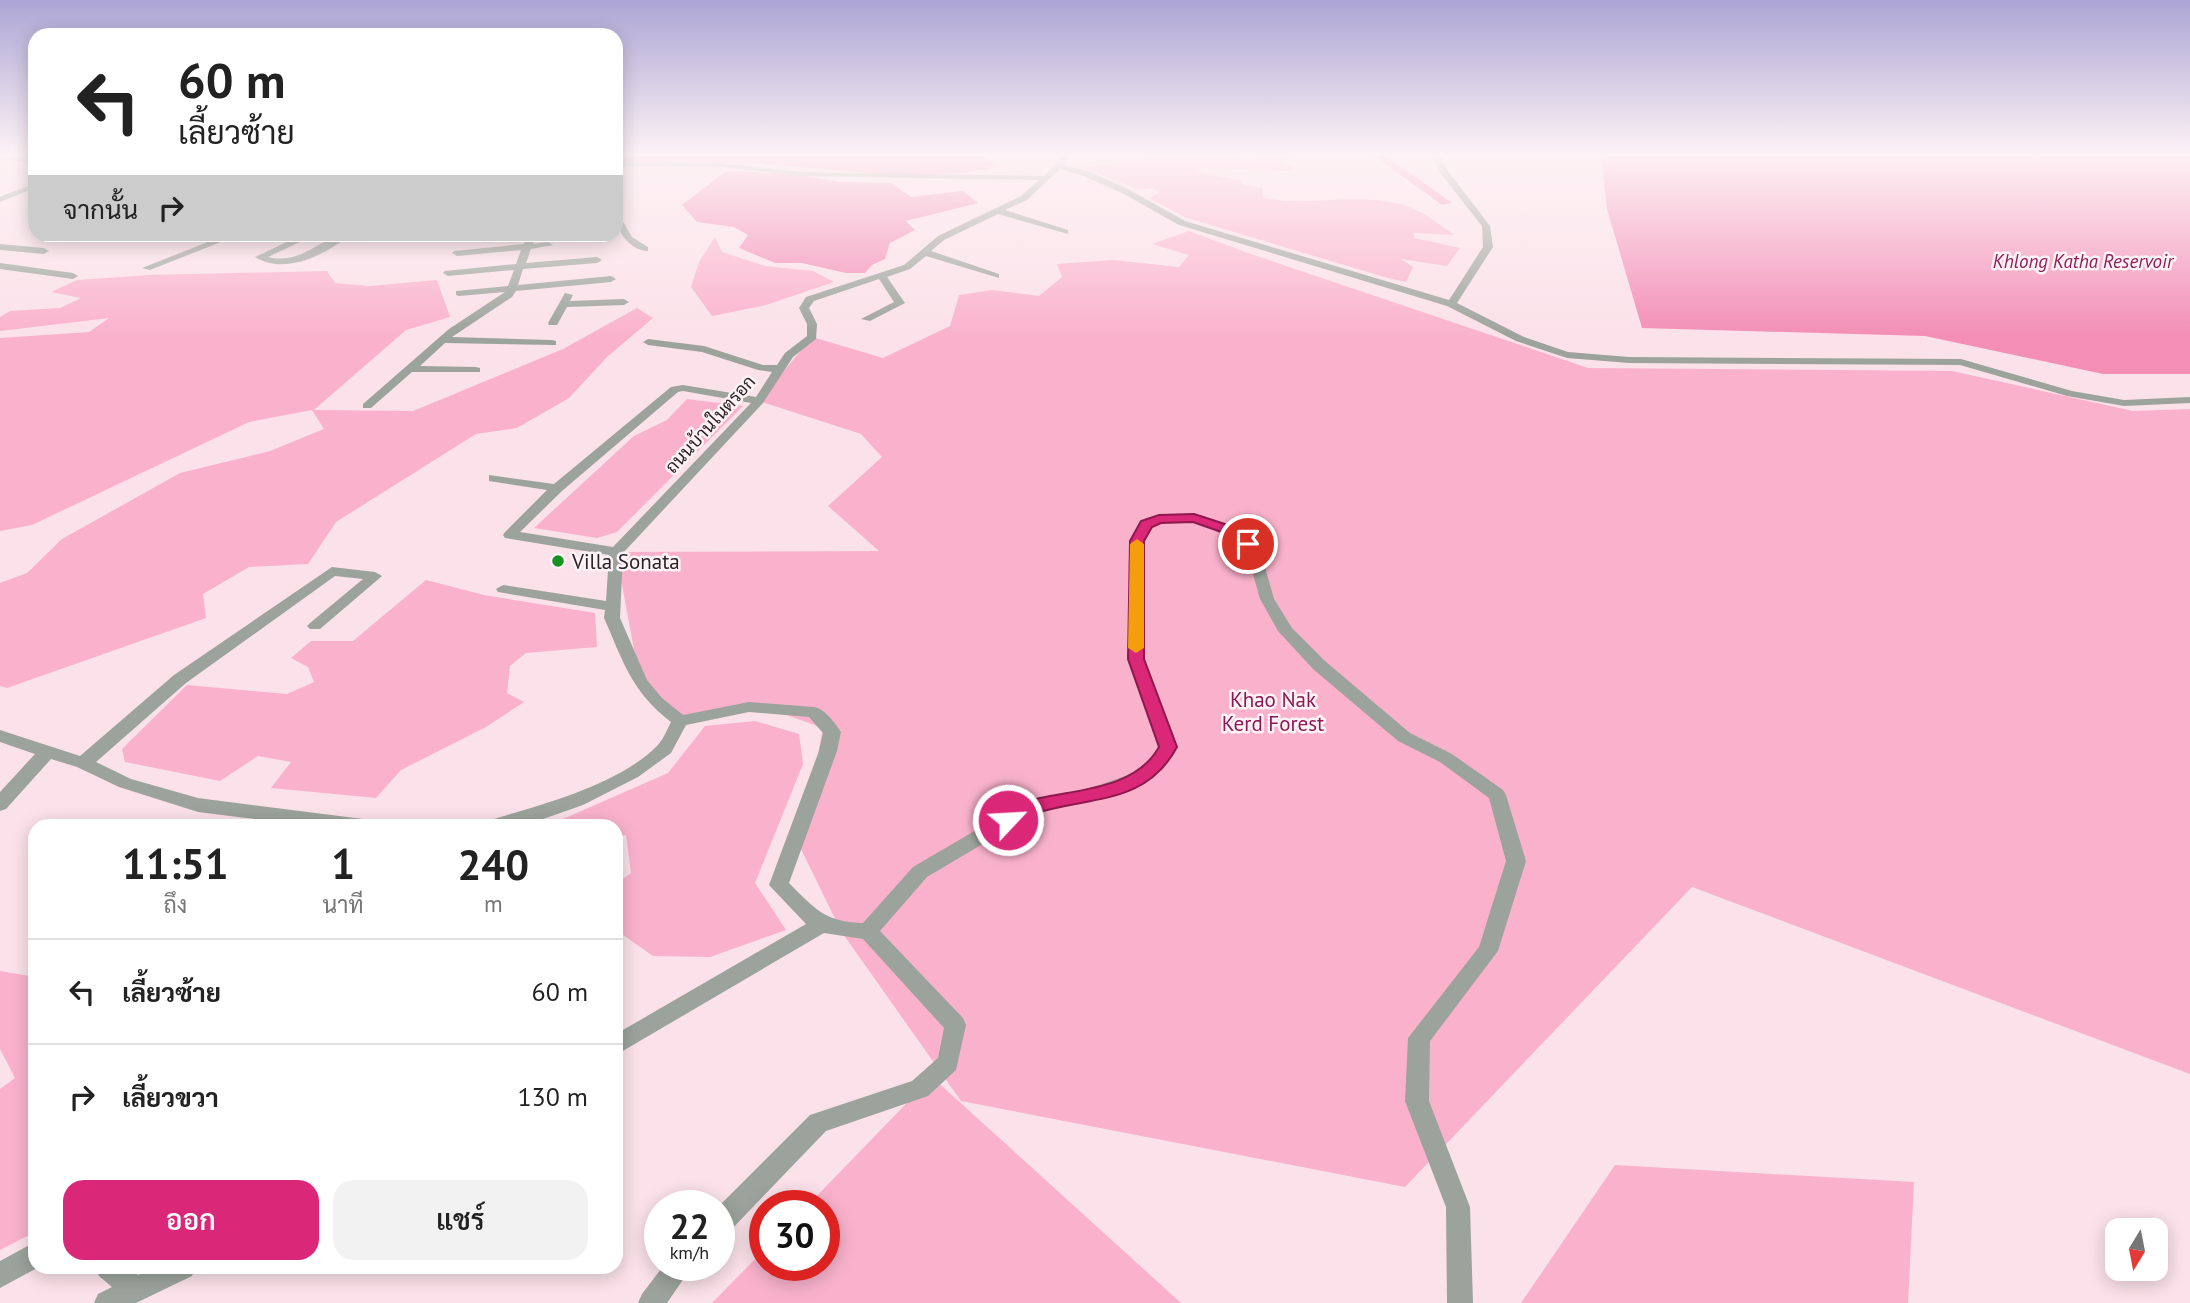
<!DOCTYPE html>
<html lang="th">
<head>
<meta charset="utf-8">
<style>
	:root { --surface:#fff; --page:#f2f2f2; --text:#222; --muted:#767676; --line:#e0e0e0; --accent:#db2777 }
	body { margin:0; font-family:"PT Sans",Sarabun,sans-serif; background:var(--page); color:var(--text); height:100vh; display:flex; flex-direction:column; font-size:26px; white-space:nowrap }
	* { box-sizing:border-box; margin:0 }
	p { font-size:23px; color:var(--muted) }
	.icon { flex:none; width:38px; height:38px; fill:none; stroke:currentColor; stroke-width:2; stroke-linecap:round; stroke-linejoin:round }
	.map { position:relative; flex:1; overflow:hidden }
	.details { position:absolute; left:28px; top:819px; width:595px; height:455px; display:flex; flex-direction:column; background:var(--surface); border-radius:21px; box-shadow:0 4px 18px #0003 }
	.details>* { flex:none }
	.hud { position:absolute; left:28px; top:28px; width:595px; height:214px; border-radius:21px; box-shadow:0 4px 18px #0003; background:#fff; color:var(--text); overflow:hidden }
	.needle { width:46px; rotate:190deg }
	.buttons { position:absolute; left:2105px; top:1218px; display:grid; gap:14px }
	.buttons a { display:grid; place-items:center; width:63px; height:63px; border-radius:14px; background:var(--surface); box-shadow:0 4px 18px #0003; font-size:35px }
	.speed { position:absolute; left:644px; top:1190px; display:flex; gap:14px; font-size:35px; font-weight:700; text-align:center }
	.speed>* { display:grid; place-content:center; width:91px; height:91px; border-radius:50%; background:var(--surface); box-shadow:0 4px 18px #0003; line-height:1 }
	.speed small { font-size:18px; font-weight:400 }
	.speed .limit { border:10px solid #d22; background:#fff; color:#111 }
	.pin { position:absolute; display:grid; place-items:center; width:60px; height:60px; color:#fff; margin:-30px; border:4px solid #fff; border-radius:50%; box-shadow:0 2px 7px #0007 }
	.me { position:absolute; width:77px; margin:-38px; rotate:65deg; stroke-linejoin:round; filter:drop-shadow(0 0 5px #0008) }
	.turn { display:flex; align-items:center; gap:24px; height:147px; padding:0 35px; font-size:32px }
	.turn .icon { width:91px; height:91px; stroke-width:2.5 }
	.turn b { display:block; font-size:49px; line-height:60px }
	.then { display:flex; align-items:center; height:66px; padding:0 35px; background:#0003; gap:14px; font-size:26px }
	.eta { display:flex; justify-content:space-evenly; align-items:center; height:119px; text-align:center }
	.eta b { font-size:42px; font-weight:600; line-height:49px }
	.cta { display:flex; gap:14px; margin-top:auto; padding:14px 35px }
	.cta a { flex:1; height:80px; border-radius:21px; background:var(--accent); color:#fff; font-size:28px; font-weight:600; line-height:80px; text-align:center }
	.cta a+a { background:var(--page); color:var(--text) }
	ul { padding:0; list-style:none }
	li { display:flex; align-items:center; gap:21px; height:105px; padding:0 35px; border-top:2px solid var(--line) }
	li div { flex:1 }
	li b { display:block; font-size:26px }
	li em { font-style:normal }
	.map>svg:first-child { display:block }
	.green { fill:#fab2cc }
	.water { fill:#f38eb5 }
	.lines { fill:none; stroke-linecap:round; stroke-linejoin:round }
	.canal { fill:#f38eb5; fill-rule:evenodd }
	.minor { fill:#9ca39c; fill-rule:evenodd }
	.route { fill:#db2777; stroke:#8e194d; stroke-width:2 }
	.slow { fill:#f59e0b }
	.poi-dot { fill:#179221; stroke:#fdf3f6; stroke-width:2.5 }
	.labels { text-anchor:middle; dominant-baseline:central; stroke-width:5; stroke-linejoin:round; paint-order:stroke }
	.far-street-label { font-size:18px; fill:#2d2327; stroke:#fdf3f6 }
	.far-water-label { font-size:19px; font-style:italic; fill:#921d57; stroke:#fdf3f6 }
	.poi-label { font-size:21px; fill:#2d2327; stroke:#fdf3f6; text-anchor:start }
	.park-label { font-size:21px; fill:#8e1853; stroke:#fdf3f6 }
</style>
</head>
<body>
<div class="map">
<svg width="2190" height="1303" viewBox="0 0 2190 1303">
	<rect width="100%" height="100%" fill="#fbe1e9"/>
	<!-- green -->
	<g class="green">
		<path d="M1147,154H1205L1249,160L1260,156L1257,154H1295L1280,162L1295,168L1287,171L1202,168L1197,172L1243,181L1242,184L1262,188L1264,198C1315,208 1365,189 1414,209C1428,214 1441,227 1455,235L1414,233V238L1460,248L1447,266L1401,259L1413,267L1406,282L1388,278L1187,218L1149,198L1159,193L1154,188L1139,190L1084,168L1139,161Z"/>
		<polygon points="1189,231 1248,253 1588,368 1952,371 2133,411 2190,409 2190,1074 1692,887 1405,1187 961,1101 841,931 800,847 823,728 767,708 675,716 640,682 616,552 879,551 828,506 882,457 861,434 759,401 812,337 883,358 950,326 959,295 992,290 1039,296 1062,277 1057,264 1113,260 1179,267 1189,255 1152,244"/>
		<polygon points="715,237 722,252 765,266 813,271 834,282 766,305 712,316 691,287 699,262"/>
		<polygon points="327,271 335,283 369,286 437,280 450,317 406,330 314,410 413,411 563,349 637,308 653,318 607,357 569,398 517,428 476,434 336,522 308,564 249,567 203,594 206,618 7,688 0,686 0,583 27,573 62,539 180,473 270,451 324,429 312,410 249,422 32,525 0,531 0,338 89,332 109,318 0,331 0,317 10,311 60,308 81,298 51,292 77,280 149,275"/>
		<polygon points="687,399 743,406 617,532 597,538 534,528 634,436 667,420"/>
		<polygon points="426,580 484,595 595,613 597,647 526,653 510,666 507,693 524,702 486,727 401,770 376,798 271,788 291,762 258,756 220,781 125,762 122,749 187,685 287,694 314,682 308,667 291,658 311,641 353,641"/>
		<polygon points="755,721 799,734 803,764 755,883 786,930 710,957 653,956 616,930 616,883 631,873 626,835 616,837 616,826 547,826 668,773 705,726"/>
		<polygon points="0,971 35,977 35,1232 0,1250 0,1089 15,1078 0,1049"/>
		<polygon points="932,1077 1181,1303 712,1303 765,1249 765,1265 824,1265 824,1206 807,1206"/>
		<polygon points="1615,1165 1914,1182 1908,1303 1521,1303"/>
	</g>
	<!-- water -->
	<g class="water">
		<path d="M616,154H982L997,167C926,182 849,171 777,165C724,161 670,161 616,162Z"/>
		<polygon points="1601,154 2190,154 2190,374 2103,374 1925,336 1642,328 1607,209"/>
		<polygon points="726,171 793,174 840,182 891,183 911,197 963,191 978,203 906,221 915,230 890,243 885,259 872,265 865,273 846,273 802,263 775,263 739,248 748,235 734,227 697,222 682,205"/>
	</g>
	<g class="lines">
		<!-- canal -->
		<polygon class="canal" points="1372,154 1383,154 1452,203 1442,205"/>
		<!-- minor -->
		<g class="minor">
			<path d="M1060,154H1068L1069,157L1064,165L1090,172L1128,189L1185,221L1449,300L1483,247L1482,226L1441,174L1431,154H1439L1448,171L1490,226L1493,247L1457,303L1524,337L1568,352L1629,357L1961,359L2072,391L2124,400L2190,397V403L2124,406L2067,396L1960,365L1629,363L1567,358L1516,341L1447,306L1179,225L1122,193L1084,176L1060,169L1027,200L1005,210L1068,230V234L998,214L944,240L931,251L999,274V278L926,256L910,269L887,277L905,303L870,321L861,319L894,302L879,279L814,301L809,308L817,324L816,339L793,357L763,403L623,553L620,618L647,680L662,698L683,715L749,702L814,707C825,709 835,723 841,732L837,751L789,883C815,909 825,922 863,923L913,867L1024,802L1088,789L1137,772L1152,760L1159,747L1128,659L1130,541L1141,521L1159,515L1194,514L1237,528L1255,544L1263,560L1274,599L1292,628L1325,661L1410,733L1452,754L1503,790L1506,795L1526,861L1498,951L1430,1041L1429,1101L1470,1207L1473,1303H1447L1446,1207L1405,1101L1408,1038L1479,947L1506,861L1489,798L1440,762L1398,741L1313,669L1278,631L1260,599L1249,560L1242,546L1227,534L1193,522L1161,523L1151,527L1144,541V659L1177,747L1164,768L1149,780L1091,801L1035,813L927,877L880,931L963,1018L966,1025L956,1070L928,1096L826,1131L728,1233L719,1236V1206L810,1115L912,1081L938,1058L944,1028L863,939L824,933L616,1055V1034L806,924L769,885L819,751L823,733L809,717L749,712L686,725L671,753L638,777L583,805L523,826H485L487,821C540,805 617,786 657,746C663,740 667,730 671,722C631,691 624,663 604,618L605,610L498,592L496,589L503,585L606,601L609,555L505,538L503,535L505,532L547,490L489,481V475L554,484L671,387L683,385L756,397L772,372L758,370L702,352L648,345L643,342L648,339L704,346L763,365H777L785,353L807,336V324L799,308L806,297L904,265L938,236L1021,196L1039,180L801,176L722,167L616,166V162L722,163L801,172L1044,176L1061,157ZM683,391L751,403L613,547L520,532L562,491L678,392Z"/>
			<polygon points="0,156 35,158 35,162 0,160"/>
			<polygon points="35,183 35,188 0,202 0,197"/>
			<path d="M616,214L619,215L632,237L648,247V251C630,251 616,231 616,214Z"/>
			<polygon points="228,234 241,234 150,270 142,268"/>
			<path d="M304,234H317L268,257C304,266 321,234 351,234C327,254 285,276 255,257Z"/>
			<polygon points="527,234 536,234 533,244 548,242 553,245 531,249 526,263 597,257 602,260 597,263 523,269 518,285 611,276 616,279 611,282 516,291 512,297 452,337 552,340 556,341 556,345 445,343 420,366 476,367 480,368 480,372 412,372 371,408 363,408 363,404 449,329 505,292 459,296 456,295 456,291 508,286 514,270 448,276 443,273 445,271 516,264 521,250 457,256 452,253 454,251 524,244"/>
			<polygon points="0,244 44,248 49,251 44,254 0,250"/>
			<polygon points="0,263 73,273 78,276 73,279 0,269"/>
			<polygon points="565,293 573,295 570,301 624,299 629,302 624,305 567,307 557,325 549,325 548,323"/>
			<polygon points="332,567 375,572 382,576 320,629 310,629 307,626 310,623 363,579 335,576 186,683 96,762 131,779 198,798 363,819 370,821 372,826 310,826 198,812 119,787 77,767 51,759 6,809 0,811 0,792 35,754 0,742 0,730 80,756 174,675"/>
			<polygon points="35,1242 35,1267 39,1267 0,1288 0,1261"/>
			<polygon points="664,1265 693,1265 667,1303 638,1303 642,1294"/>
			<polygon points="95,1267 128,1267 138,1275 154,1267 196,1267 192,1276 136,1303 94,1303 98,1294 112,1287 99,1276"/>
		</g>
	</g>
	<!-- sky -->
	<linearGradient id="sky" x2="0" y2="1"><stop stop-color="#aca5d4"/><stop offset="0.46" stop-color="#fdf2f5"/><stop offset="1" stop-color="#fdf2f5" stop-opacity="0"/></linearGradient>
	<rect width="2190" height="336" fill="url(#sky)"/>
	<!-- route -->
	<path class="route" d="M1194,514L1237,528L1255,544L1253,547H1243L1227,534L1193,522L1161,523L1152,527L1144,541V659L1177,747C1146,805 1091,796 1036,813C1026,816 1018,824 1008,827L1001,825L998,820C1020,782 1126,807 1159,747L1128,659L1130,541L1141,521L1159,515Z"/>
	<!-- slow -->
	<polygon class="slow" points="1137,539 1144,544 1144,648 1136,653 1128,648 1130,544"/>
	<!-- markers -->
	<circle class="poi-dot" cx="558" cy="561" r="7"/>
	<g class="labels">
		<!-- far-street labels -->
		<g class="far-street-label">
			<text transform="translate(710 424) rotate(-48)">ถนนบ้านในตรอก</text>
		</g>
		<!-- far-water labels -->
		<g class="far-water-label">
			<text x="2083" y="261">Khlong Katha Reservoir</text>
		</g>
		<!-- poi labels -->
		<g class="poi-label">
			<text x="572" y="561">Villa Sonata</text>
		</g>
		<!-- park labels -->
		<g class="park-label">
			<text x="1273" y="699">Khao Nak<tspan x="1273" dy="24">Kerd Forest</tspan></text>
		</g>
	</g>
</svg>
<div class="buttons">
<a><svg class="needle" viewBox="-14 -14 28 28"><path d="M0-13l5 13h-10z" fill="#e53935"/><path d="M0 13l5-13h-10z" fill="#767676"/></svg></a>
</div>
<div class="speed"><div>22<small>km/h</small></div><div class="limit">30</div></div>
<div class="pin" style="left:1248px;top:544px;background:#d93025"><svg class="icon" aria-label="arrive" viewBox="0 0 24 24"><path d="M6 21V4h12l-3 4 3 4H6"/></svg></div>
<svg class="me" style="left:1008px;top:820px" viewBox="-20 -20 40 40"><circle r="17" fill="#db2777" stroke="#fff" stroke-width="3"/><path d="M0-11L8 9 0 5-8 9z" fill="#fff"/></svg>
<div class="hud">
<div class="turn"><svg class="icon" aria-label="left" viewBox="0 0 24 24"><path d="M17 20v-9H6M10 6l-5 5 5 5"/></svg><div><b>60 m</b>เลี้ยวซ้าย</div></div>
<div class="then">จากนั้น<svg class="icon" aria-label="right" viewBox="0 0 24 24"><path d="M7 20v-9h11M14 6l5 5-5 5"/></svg></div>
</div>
<section class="details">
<div class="eta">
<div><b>11:51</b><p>ถึง</p></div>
<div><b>1</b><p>นาที</p></div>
<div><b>240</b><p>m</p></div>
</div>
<ul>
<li><svg class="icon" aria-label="left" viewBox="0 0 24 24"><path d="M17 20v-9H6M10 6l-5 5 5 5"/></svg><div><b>เลี้ยวซ้าย</b></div><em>60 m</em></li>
<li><svg class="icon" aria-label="right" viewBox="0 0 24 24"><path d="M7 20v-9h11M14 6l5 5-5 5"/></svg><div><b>เลี้ยวขวา</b></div><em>130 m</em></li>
</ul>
<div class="cta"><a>ออก</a><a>แชร์</a></div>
</section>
</div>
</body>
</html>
